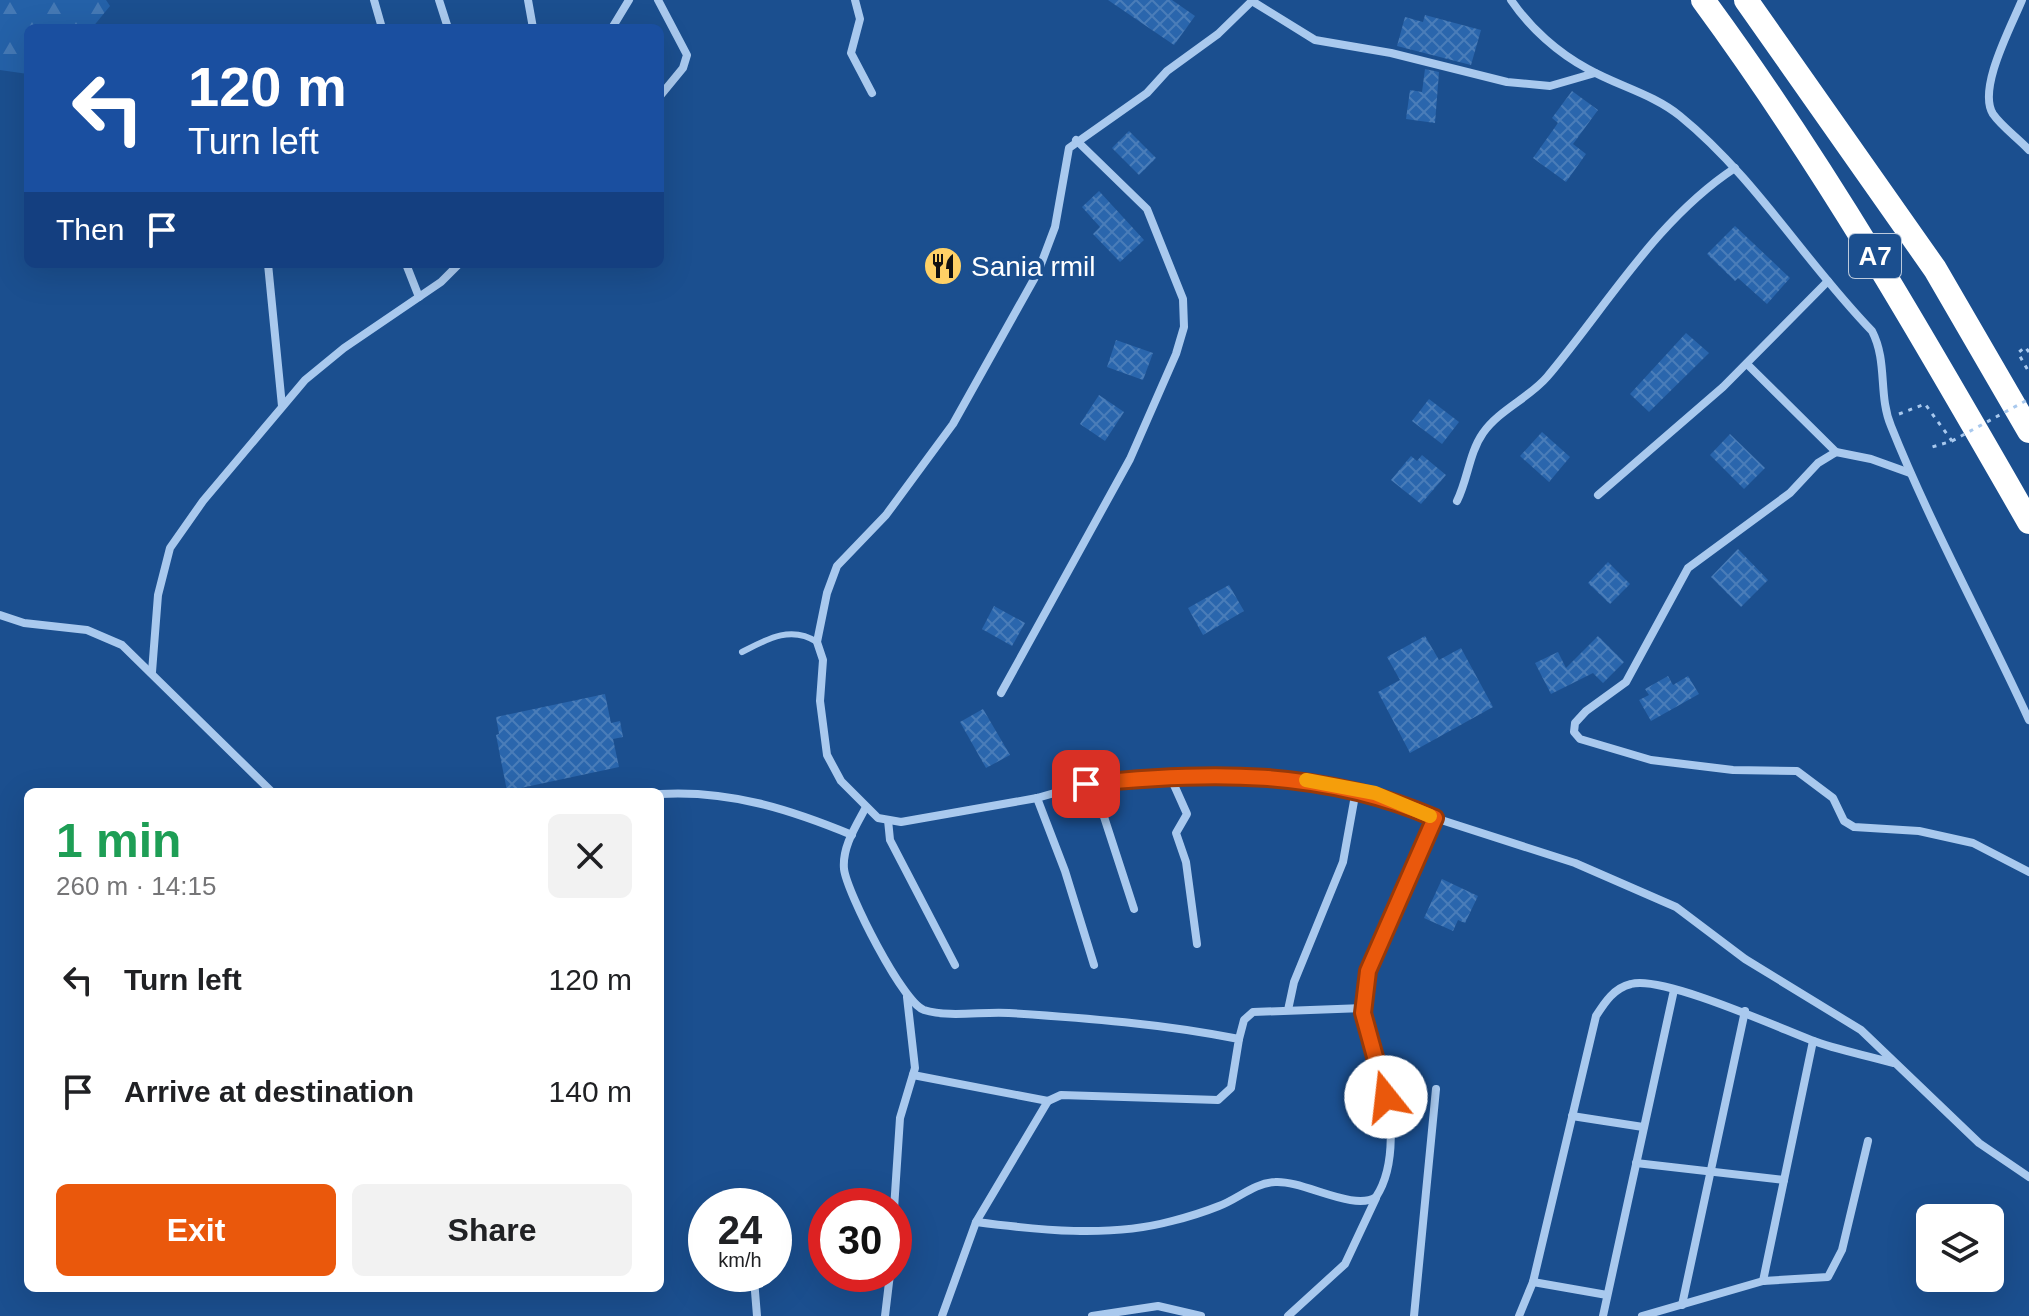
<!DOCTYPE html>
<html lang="en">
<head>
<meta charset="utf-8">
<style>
	:root { --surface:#fff; --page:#f2f2f2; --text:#202124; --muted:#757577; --accent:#ea580c }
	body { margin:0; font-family:Helvetica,sans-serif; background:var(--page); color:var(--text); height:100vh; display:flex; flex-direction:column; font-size:30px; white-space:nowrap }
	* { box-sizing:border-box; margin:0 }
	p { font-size:26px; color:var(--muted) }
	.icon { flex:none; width:44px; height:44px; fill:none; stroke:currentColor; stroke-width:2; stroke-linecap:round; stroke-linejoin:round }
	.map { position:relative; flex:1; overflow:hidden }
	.drawer { position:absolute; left:24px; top:788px; width:640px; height:504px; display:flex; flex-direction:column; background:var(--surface); border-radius:12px; box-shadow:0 8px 32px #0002 }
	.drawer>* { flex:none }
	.guide { position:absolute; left:24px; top:24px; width:640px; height:244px; border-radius:12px; box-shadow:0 8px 32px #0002; background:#1a4fa0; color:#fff; overflow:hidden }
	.tools { position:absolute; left:1916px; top:1204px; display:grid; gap:16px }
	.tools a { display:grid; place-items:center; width:88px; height:88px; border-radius:12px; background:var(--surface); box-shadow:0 8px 32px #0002; font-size:40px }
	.speed { position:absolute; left:688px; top:1188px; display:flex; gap:16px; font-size:40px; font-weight:700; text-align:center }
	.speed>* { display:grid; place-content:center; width:104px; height:104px; border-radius:50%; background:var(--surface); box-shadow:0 8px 32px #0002; line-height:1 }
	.speed small { font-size:20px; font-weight:400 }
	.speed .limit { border:12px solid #d22; background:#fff; color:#111 }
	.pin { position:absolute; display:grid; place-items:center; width:68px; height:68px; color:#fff; margin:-34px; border-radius:16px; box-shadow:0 4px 12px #0006 }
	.me { position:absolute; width:88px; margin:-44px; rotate:344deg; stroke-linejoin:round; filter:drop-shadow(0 0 6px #0008) }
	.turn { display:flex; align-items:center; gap:28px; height:168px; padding:0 32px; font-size:36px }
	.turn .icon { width:104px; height:104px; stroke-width:2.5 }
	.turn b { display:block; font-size:56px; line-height:68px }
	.then { display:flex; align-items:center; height:76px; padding:0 32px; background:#0003; gap:16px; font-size:30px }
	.round { display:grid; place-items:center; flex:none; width:84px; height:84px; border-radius:12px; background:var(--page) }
	.overview { display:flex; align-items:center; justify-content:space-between; height:136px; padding:0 32px }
	h1 { font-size:48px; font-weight:800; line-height:60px; color:#1e9e55 }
	.primary-button { display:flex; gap:16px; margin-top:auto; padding:16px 32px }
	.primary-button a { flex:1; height:92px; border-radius:12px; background:var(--accent); color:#fff; font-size:32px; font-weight:800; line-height:92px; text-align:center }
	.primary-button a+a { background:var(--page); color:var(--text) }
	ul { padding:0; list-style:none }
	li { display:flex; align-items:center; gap:24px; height:112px; padding:0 32px }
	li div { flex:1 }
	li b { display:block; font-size:30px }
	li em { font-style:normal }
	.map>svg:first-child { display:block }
	.forest { fill:url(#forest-firs) }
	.building { fill:url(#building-cross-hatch) }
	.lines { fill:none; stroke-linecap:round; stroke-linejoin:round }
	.path { stroke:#a9c9ee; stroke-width:3; stroke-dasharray:4 6; stroke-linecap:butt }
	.service { stroke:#a9c9ee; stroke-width:6 }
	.minor { stroke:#a9c9ee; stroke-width:8 }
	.motorway { stroke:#fff; stroke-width:24 }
	.path-bridge { stroke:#a9c9ee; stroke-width:3; stroke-dasharray:4 6; stroke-linecap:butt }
	.route-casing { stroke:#983908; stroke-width:20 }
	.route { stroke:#ea580c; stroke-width:14 }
	.slow { stroke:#f59e0b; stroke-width:14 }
	.labels { text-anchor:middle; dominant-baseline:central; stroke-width:8; stroke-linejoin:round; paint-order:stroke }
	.shield { fill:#1b4f8f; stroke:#bbcadd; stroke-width:2 }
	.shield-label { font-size:26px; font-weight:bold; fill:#fff }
	.poi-label { font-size:28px; fill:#fff; stroke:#1b4f8f; text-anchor:start }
</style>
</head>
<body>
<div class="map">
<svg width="2029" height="1316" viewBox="0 0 2029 1316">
	<defs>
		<pattern id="forest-firs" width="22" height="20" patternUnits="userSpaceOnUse" patternTransform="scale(2)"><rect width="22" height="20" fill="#2461a8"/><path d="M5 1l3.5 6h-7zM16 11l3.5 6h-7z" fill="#4579b5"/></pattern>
		<pattern id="building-cross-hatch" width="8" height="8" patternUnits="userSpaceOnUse" patternTransform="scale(2)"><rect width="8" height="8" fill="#2a66ad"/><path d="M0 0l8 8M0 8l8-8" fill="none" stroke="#4a7db9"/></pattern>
	</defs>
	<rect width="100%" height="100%" fill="#1b4f8f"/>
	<!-- forest -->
	<polygon class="forest" points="0,0 106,0 110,6 92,28 28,28 28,74 0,70"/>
	<!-- building -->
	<g class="building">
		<polygon points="1108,0 1172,0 1195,16 1174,45"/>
		<polygon points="1425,15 1481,30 1471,65 1397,46 1405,17 1423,22"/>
		<polygon points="1425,69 1439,72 1435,123 1406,119 1410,90 1422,92"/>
		<polygon points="1572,91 1598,110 1573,144 1586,154 1566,182 1533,158 1558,123 1552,118"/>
		<polygon points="1129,131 1156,158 1139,175 1112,148"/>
		<polygon points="1099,191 1144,240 1120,262 1093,234 1100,227 1082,207"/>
		<polygon points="1735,226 1790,278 1767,304 1738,278 1735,281 1707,254"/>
		<polygon points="1686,333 1709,353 1649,412 1630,394"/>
		<polygon points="1116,340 1153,353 1143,380 1107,367"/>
		<polygon points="1099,395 1124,412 1105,441 1080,424"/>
		<polygon points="1429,399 1459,422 1442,444 1412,421"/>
		<polygon points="1542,432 1570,457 1549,482 1520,456"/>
		<polygon points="1730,434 1765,468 1744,489 1710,455"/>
		<polygon points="1422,455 1446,475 1421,504 1391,480 1411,456 1417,461"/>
		<polygon points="1738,549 1768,580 1741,607 1711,577"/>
		<polygon points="1608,562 1630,584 1610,604 1588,583"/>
		<polygon points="1229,585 1244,611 1203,635 1188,608"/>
		<polygon points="994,606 1025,623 1012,646 982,629"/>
		<polygon points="1425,636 1439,660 1461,648 1493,707 1410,753 1378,692 1400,680 1387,657"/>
		<polygon points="1598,636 1624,662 1603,683 1593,673 1551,694 1535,663 1558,652 1566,668"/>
		<polygon points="1668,676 1673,685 1688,676 1699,694 1651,721 1639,700 1649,695 1645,689"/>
		<polygon points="605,694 611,723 620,721 623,737 613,739 619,767 507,791 496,735 499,734 496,717"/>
		<polygon points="983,709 1010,755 986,768 960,722"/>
		<polygon points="1442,879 1478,896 1465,923 1458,920 1453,931 1424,918"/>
	</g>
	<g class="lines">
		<!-- path -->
		<g class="path">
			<polyline points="2029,352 2025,347 2018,353 2029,372"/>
			<polyline points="1899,414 1925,404 1952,441 1929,448"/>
		</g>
		<!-- service -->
		<path class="service" d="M742,652C767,639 791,625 817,642"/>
		<!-- minor -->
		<g class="minor">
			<polyline points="374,0 382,28"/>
			<polyline points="439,0 448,28"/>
			<polyline points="528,0 533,28"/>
			<polyline points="658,0 687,55 683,68 660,96"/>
			<polyline points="855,0 860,19 851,53 872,93"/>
			<polyline points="1253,0 1218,34 1167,71 1147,93 1069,148 1055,227 1038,272 953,424 886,515 837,566 827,593 817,642 823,660 820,701 827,755 841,781 878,818 901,822 1037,798 1086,784 1143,777 1306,780 1375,793 1435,818 1575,863 1676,907 1745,959 1861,1030 1979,1143 2029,1177"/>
			<path d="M1511,0C1530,28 1558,53 1588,69C1618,86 1653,94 1680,116C1755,177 1805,262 1872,331C1888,362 1878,395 1891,426C1931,526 1984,622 2029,720"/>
			<path d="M2022,0C2012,25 1977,89 1993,114C2002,127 2018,138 2029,150"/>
			<polyline points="1252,1 1315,40 1391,53 1507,82 1550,86 1595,73"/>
			<polyline points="612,28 629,0"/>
			<polyline points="268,264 282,406"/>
			<polyline points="406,264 419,297"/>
			<polyline points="1747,364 1836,452"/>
			<polyline points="1910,473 1871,459 1836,452 1818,463 1790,493 1688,568 1626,682 1586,711 1575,723 1574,732 1580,739 1651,760 1733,770 1797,771 1833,798 1844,821 1854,827 1919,831 1973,843 2029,872"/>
			<polyline points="1598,495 1723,387 1828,281"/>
			<path d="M1457,501C1468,479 1469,453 1483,433C1499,410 1529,398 1547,377C1607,306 1656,220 1735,168"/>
			<polyline points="0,615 24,623 87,630 122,645 272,792"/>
			<polyline points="152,672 158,595 170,548 203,501 305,380 344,348 441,282 459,264"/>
			<polyline points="1001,693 1130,459 1176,354 1184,327 1183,299 1147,209 1076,140"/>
			<polyline points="1170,776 1187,814 1176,833 1186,862 1197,944"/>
			<polyline points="1093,783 1134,909"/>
			<path d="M660,794C729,790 789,809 852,835"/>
			<polyline points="1037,798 1065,871 1094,965"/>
			<path d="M866,807C856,826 842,847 844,869C847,893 903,1003 924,1010C950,1018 983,1011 1009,1013C1087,1018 1163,1024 1239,1039L1231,1088L1218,1100L1061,1095L1048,1101L976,1222C1039,1230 1109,1238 1172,1221C1188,1217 1204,1212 1219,1206C1238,1199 1254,1183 1275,1182C1303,1180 1354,1212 1376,1197C1397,1165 1392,1113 1383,1077C1377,1055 1364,1036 1363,1013C1361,957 1412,870 1435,818"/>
			<polyline points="888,820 890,840 955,965"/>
			<polyline points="1288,1010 1294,982 1343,862 1356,790"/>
			<polyline points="1239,1039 1244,1020 1253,1012 1364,1008"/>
			<polyline points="913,1075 1048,1101"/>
			<polyline points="1572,1116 1643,1127"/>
			<polyline points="1636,1163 1784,1180"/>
			<polyline points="894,1209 900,1118 915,1068 907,997"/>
			<polyline points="754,1279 757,1316"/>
			<polyline points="1763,1281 1813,1041"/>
			<polyline points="1533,1282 1607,1295"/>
			<polyline points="1682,1305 1745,1011"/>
			<polyline points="885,1316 890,1274"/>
			<polyline points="942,1316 976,1222"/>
			<polyline points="1092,1316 1158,1306 1201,1316"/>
			<polyline points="1288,1316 1345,1264 1376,1198"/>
			<polyline points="1414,1316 1436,1089"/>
			<path d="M1519,1316L1533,1282L1596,1016C1605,1002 1614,988 1631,984C1662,975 1777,1027 1811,1040C1837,1050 1866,1055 1893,1063"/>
			<polyline points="1603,1316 1674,990"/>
			<polyline points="1642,1316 1763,1281 1828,1277 1842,1250 1868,1141"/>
		</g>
		<!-- motorway -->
		<g class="motorway">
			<path d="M1703,0C1825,166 1927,344 2029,522"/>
			<polyline points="1746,0 1935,269 2029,431"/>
		</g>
		<!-- path-bridge -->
		<polyline class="path-bridge" points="1952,441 2029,399"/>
	</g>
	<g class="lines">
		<defs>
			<path id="route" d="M1086,784C1206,771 1323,769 1435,818L1368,971L1363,1013L1386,1097"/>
		</defs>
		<!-- route casing -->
		<use href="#route" class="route-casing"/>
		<!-- route -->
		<use href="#route" class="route"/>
		<!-- slow -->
		<polyline class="slow" points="1306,780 1375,793 1430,816"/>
	</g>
	<!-- icons -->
	<defs>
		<symbol id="restaurant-disc" viewBox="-11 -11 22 22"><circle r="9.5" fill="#ffd166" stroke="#1b4f8f"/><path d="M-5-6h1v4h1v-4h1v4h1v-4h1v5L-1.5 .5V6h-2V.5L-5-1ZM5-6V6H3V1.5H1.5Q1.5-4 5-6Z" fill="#111"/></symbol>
	</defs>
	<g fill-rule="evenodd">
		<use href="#restaurant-disc" x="921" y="244" width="44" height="44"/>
	</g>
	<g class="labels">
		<!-- shield labels -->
		<rect class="shield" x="1849" y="234" width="52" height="44" rx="6"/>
		<g class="shield-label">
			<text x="1875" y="256">A7</text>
		</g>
		<!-- poi labels -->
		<g class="poi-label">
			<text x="971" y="266">Sania rmil</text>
		</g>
	</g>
</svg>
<div class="tools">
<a><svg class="icon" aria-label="layers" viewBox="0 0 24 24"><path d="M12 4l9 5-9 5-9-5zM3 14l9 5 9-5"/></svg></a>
</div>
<div class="speed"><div>24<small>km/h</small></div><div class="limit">30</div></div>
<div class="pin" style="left:1086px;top:784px;background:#d93025"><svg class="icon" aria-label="arrive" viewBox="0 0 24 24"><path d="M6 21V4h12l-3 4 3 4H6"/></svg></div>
<svg class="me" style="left:1386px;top:1097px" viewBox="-20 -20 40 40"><circle r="19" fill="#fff"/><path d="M0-13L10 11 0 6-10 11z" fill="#ea580c"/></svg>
<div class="guide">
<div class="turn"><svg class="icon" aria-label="left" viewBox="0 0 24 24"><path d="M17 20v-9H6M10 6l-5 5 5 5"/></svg><div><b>120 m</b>Turn left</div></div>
<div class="then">Then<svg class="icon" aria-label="arrive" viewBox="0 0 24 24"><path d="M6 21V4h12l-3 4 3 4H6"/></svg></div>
</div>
<section class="drawer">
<div class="overview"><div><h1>1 min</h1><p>260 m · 14:15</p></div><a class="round"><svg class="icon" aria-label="close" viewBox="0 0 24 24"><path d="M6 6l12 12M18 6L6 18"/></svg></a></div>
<ul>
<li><svg class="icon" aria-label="left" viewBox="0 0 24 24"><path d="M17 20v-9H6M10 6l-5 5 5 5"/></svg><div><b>Turn left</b></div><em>120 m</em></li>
<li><svg class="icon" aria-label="arrive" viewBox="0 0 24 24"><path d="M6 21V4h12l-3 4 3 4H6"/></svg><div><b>Arrive at destination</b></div><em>140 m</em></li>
</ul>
<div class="primary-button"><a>Exit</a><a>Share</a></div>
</section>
</div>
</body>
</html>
